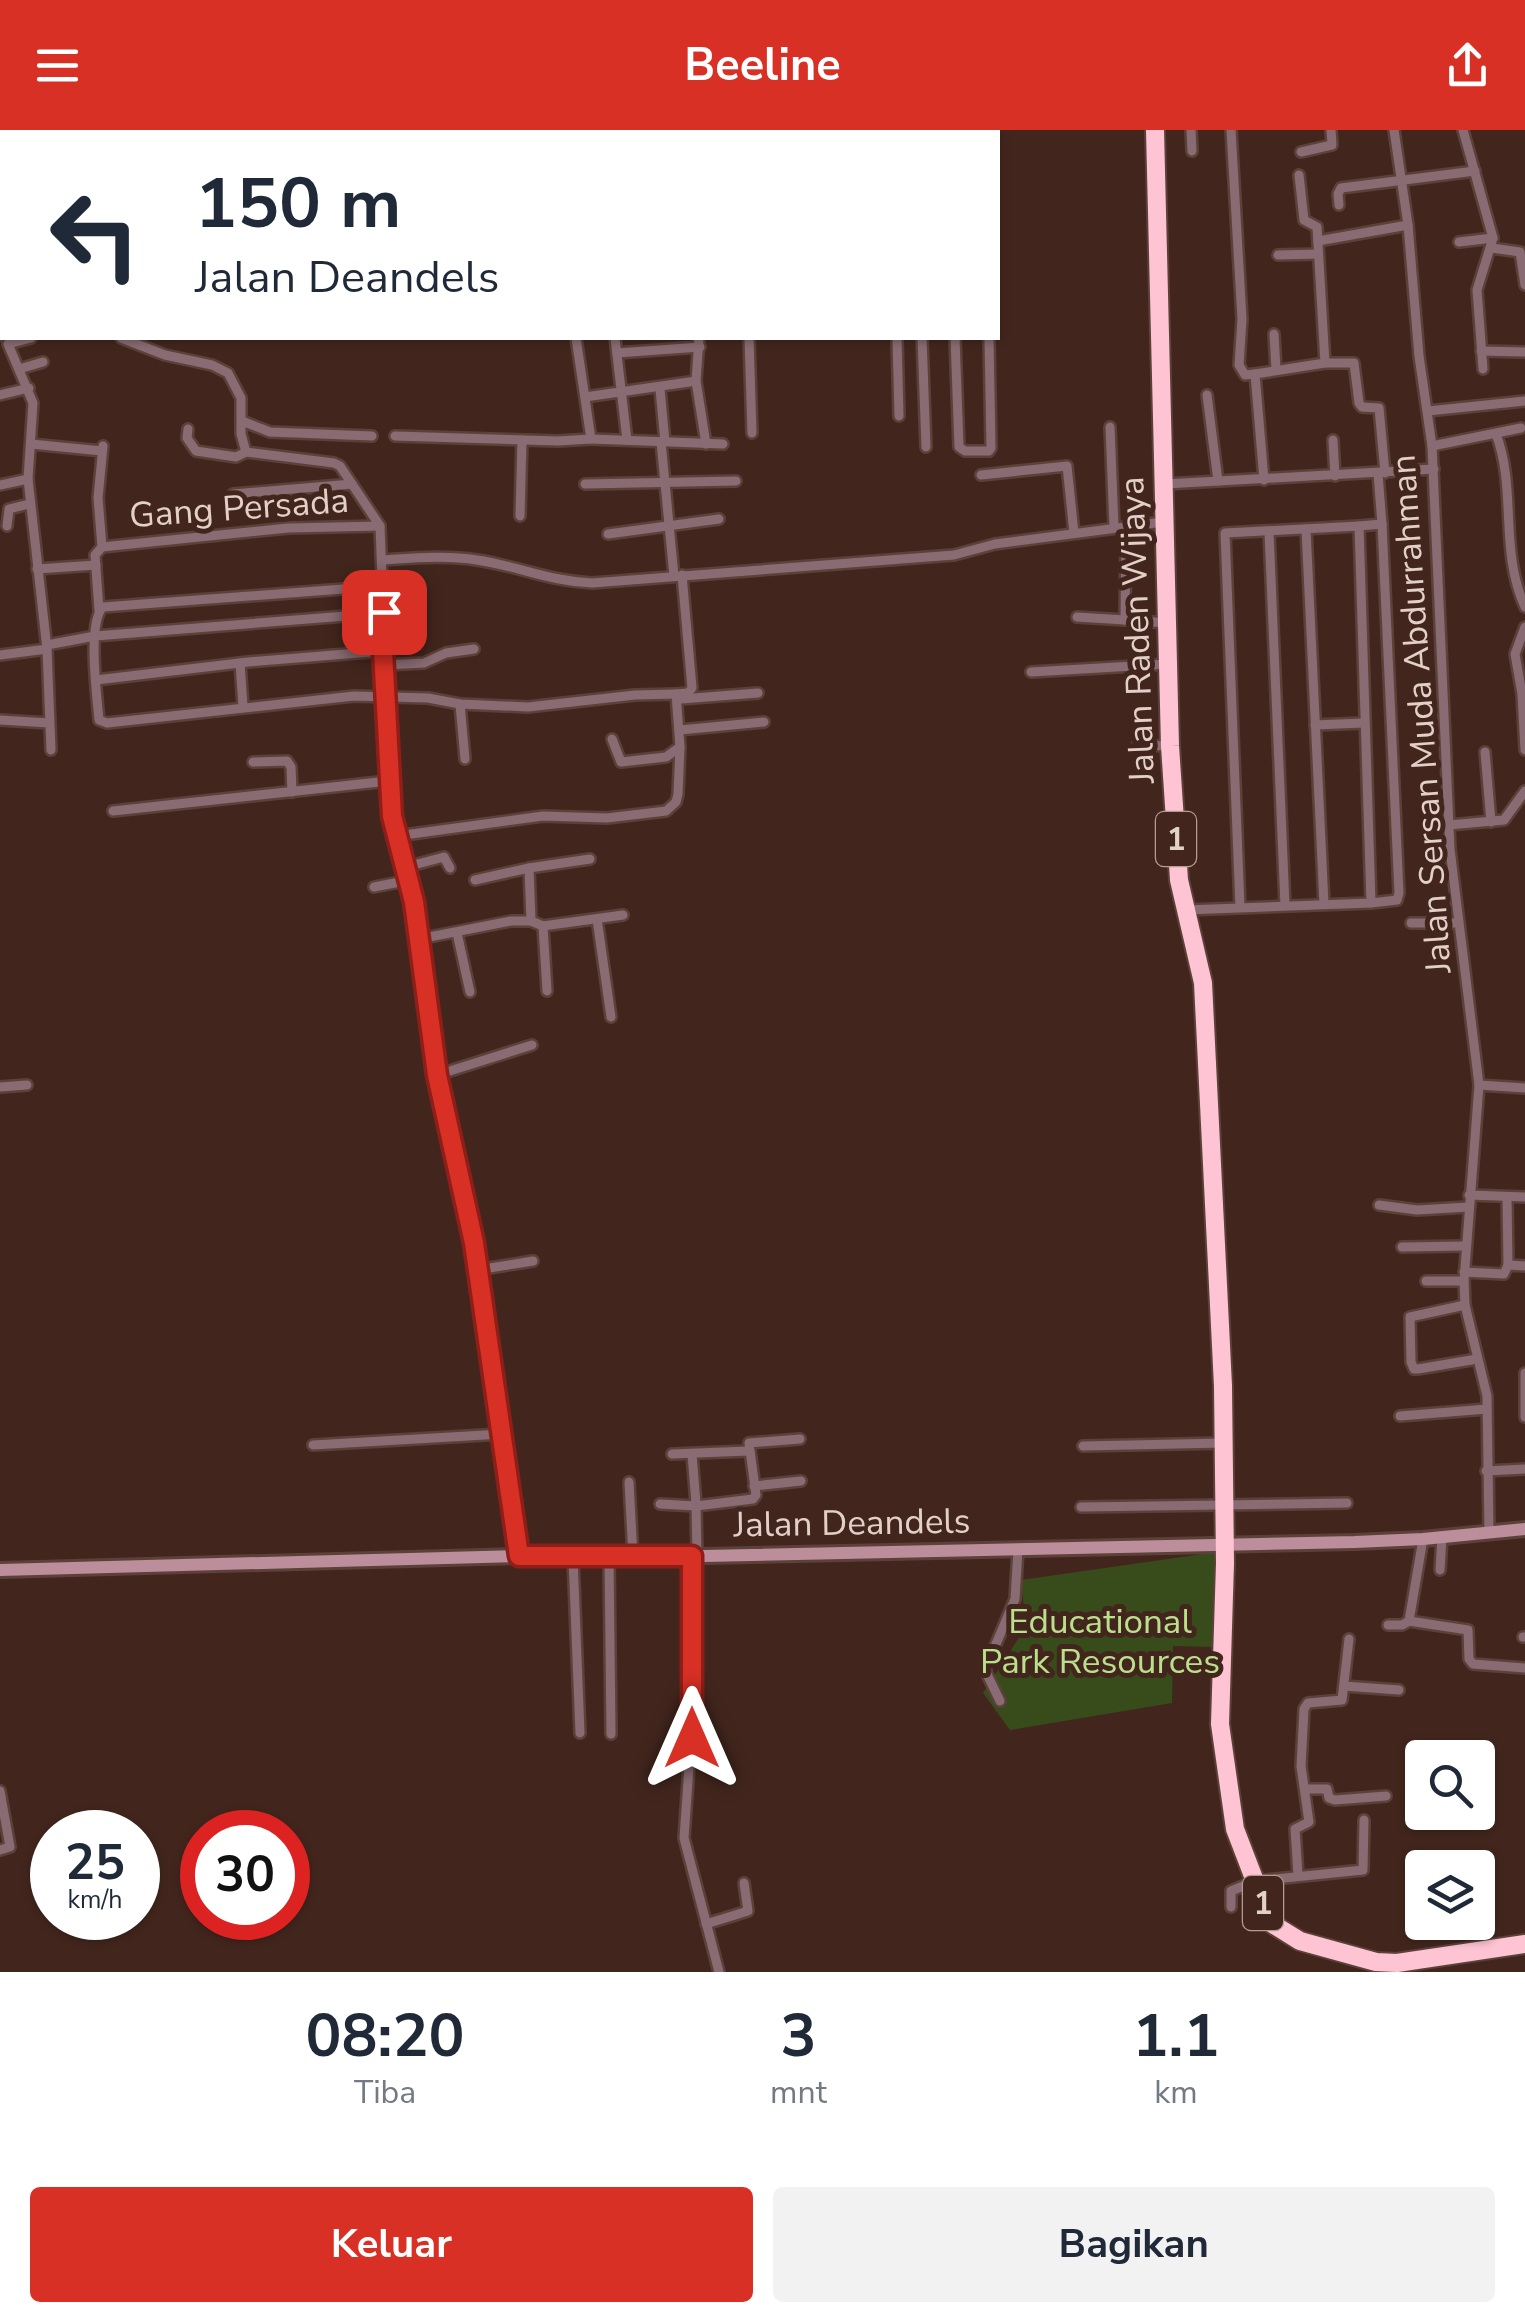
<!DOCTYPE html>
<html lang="id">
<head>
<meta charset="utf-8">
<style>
	:root { --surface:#fff; --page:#f2f2f3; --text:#1f2937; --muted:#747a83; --accent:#d93025 }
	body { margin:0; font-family:"Nunito Sans",sans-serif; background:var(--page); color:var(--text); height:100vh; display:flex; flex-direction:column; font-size:38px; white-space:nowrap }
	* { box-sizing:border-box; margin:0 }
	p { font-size:32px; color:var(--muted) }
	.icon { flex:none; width:55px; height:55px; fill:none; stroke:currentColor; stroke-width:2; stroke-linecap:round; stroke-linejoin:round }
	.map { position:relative; height:1842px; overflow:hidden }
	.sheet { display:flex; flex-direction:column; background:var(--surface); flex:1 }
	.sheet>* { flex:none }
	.top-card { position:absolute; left:0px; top:0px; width:1000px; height:210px; box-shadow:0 2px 8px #0004; background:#fff; color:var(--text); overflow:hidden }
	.buttons { position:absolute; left:1405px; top:1610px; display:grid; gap:20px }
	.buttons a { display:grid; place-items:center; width:90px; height:90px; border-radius:10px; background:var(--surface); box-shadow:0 2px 8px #0004; font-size:50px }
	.speed { position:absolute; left:30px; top:1680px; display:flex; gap:20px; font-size:50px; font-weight:700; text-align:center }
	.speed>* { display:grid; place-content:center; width:130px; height:130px; border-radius:50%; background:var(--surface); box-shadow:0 2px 8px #0004; line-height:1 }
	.speed small { font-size:25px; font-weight:400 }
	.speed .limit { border:15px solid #d22; background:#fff; color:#111 }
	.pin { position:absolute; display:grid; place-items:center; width:85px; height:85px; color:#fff; margin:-42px; border-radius:20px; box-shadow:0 5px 15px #0006 }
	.me { position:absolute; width:110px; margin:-55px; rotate:0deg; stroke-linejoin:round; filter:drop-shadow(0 0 8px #0008) }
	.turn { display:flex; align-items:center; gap:35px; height:210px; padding:0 30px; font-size:45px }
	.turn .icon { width:130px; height:130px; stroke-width:2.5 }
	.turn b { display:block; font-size:70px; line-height:85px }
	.eta { display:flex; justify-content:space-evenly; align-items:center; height:170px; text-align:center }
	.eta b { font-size:60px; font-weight:700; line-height:70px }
	.action { display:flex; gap:20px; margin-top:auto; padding:20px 30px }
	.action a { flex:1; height:115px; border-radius:10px; background:var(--accent); color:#fff; font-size:40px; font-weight:700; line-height:115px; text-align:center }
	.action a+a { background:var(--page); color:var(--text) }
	header { display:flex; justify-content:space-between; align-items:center; height:130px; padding:0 30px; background:var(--accent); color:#fff; font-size:45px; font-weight:700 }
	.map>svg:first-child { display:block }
	.green { fill:#384c1b }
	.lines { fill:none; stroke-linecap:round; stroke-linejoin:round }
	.street-casing { stroke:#5c4139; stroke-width:14 }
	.secondary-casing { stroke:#5c4139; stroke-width:18 }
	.highway-casing { stroke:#5c4139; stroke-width:22 }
	.street { stroke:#896b73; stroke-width:9 }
	.secondary { stroke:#bc8d9a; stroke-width:12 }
	.highway { stroke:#fec4d3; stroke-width:18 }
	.route-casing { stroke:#8d1f18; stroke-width:25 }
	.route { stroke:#d93025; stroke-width:18 }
	.labels { text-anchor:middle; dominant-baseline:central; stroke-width:10; stroke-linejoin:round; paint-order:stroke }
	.shield { fill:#42261d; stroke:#b29d95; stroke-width:2.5 }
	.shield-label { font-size:32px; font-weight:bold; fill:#e2d0c9 }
	.street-label { font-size:35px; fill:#e2d0c9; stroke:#42261d }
	.park-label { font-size:35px; fill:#bbe08c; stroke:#42261d }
</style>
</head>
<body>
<header><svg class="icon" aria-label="menu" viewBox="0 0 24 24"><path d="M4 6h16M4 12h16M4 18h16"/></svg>Beeline<svg class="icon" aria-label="share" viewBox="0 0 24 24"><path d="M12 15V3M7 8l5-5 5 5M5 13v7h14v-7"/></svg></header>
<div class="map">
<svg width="1525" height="1842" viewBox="0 0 1525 1842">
	<rect width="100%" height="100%" fill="#42261d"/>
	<!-- green -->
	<polygon class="green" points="1217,1422 1214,1517 1173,1516 1172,1573 1010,1600 983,1563 1026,1497 1021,1450"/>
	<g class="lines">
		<defs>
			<g id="street">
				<polyline points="741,0 741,2"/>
				<polyline points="890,0 890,2"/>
				<polyline points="916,0 916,2"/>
				<polyline points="1191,0 1192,21"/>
				<polyline points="1231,0 1242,189 1239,235 1245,245 1255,244"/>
				<polyline points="1394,0 1408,95 1419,226 1432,316 1450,719 1479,955 1464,1151 1465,1175 1487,1266 1489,1403"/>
				<polyline points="1463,0 1493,108 1477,160 1483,239"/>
				<polyline points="947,1 981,1"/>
				<polyline points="53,2 58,2"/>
				<polyline points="137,2 138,0"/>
				<polyline points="0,10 2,10"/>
				<polyline points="1301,22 1332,15 1331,0"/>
				<polyline points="1299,45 1304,90 1317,97 1325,233"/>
				<polyline points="1339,75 1338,64 1341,58 1475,41"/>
				<polyline points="0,101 2,100"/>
				<polyline points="1318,111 1408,95"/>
				<polyline points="1459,112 1493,108"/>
				<polyline points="1492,118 1520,122 1525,155"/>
				<polyline points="1278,125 1318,124"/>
				<polyline points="0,177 2,174"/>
				<polyline points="0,196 2,205"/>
				<polyline points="1274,204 1276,240"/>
				<polyline points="121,208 165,225 212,235 228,243 241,268 241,304 246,322 334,333 340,336 380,396 391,686 414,772 437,945 473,1113 519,1426"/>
				<polyline points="576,208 591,309 723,314"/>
				<polyline points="615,208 627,310"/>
				<polyline points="749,208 752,303"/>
				<polyline points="897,208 899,286"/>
				<polyline points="922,208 926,317"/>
				<polyline points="955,208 959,317 965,321 989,321 991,318 989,208"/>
				<polyline points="1481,221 1525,222"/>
				<polyline points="617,223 700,217"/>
				<polyline points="19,239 43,232"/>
				<polyline points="696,251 706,314"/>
				<polyline points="660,259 665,312"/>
				<polyline points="0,265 29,258"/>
				<polyline points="1207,265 1218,351"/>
				<polyline points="585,267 696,251 699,208"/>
				<polyline points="1428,281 1525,271"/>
				<polyline points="242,291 270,302 372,306"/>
				<polyline points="1110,297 1114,397"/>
				<polyline points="188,299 187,308 196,321 236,327 246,322"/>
				<path d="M1496,304C1517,359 1499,420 1525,477"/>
				<polyline points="395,306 558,311 591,309"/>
				<polyline points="1333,310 1335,346"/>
				<polyline points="661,312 674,446"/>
				<polyline points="31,314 102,321"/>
				<polyline points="1432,316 1521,298"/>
				<polyline points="981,345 1067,336 1074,403"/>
				<polyline points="1264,350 1255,244 1325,233 1354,233 1359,273 1362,277 1379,278 1385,343"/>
				<polyline points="585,354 736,351"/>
				<polyline points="1165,354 1434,339"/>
				<polyline points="0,355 28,349 33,273 8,214 31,208"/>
				<polyline points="233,364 352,354"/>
				<polyline points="520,386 522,310"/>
				<polyline points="7,396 9,379 29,374"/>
				<polyline points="1126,396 1125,490 1168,493"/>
				<polyline points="1359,396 1382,394 1378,344"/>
				<polyline points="1306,399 1324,774"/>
				<polyline points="1269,402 1285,775"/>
				<polyline points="608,404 719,389"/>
				<polyline points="102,417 288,398 380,396"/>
				<path d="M383,430C414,428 446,425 477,430C518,436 548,451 592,453L954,425L995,414L1163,392"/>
				<polyline points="37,439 96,435"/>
				<path d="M383,456L103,477C87,493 97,566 99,590L107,593L354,566L428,568L460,574L528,577L635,565L676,564"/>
				<polyline points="99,480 95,425 102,417 98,368 103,316"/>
				<polyline points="1077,487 1125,490"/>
				<polyline points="1525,497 1515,524 1522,564 1525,620"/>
				<polyline points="47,515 95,506 384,483"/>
				<polyline points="47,519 51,620"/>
				<polyline points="0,525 47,519 28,349"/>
				<polyline points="240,533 243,576"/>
				<polyline points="384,535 424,533 446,523 474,519"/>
				<polyline points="1031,542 1168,534"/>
				<polyline points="96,550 248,532 383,521"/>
				<polyline points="681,569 758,563"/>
				<polyline points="460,574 465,629"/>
				<polyline points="0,590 49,593"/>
				<polyline points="1315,595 1363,593"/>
				<polyline points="680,600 764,592"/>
				<polyline points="612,609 621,632 666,627 680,617 676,564 688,563 692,558 682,445"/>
				<polyline points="1137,615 1170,616"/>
				<polyline points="1485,622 1491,692"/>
				<polyline points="253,632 287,631 291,637 292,662"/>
				<polyline points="113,681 388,651"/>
				<polyline points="1449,695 1504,690 1525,661"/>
				<polyline points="397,706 543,686 607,688 666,681 676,672 678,664 680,617"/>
				<polyline points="406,737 444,727 450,738"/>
				<polyline points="529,738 590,729"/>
				<polyline points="475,750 529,738 531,791"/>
				<polyline points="374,757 410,750"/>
				<polyline points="1371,773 1397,770 1399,763 1382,394"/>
				<polyline points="1186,780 1371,773 1359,396 1225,403 1240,777"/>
				<polyline points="597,789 611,887"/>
				<polyline points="1411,793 1457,793"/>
				<polyline points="543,796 547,861"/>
				<polyline points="457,803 470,862"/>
				<polyline points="419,809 511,791 531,791 543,796 623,785"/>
				<polyline points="437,945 532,915"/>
				<polyline points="1479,955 1525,958"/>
				<polyline points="0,957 27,955"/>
				<polyline points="1469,1065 1525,1067"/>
				<polyline points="1507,1067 1508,1135"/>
				<polyline points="1379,1075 1417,1080 1468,1077"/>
				<polyline points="1402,1117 1465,1116"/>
				<polyline points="477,1140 533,1131"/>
				<polyline points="1464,1142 1504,1144 1508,1135 1525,1136"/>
				<polyline points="1426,1151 1464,1151"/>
				<polyline points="1465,1175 1410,1187 1411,1232 1414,1239 1418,1239 1477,1229"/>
				<polyline points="1400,1286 1487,1279"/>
				<polyline points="1525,1287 1525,1243"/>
				<polyline points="313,1315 502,1304"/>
				<polyline points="1083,1316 1224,1313"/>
				<polyline points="672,1324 749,1321"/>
				<polyline points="692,1324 696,1374"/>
				<polyline points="1486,1341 1525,1339"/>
				<polyline points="629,1352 633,1427"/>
				<polyline points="754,1356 801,1351"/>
				<polyline points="660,1374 696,1376 753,1369 756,1365 749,1313 800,1309"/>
				<polyline points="696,1376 697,1426"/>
				<polyline points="1081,1377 1347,1373"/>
				<polyline points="692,1426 691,1608 684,1708 719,1842"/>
				<polyline points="573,1428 580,1603"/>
				<polyline points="609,1428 611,1604"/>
				<polyline points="1440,1440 1442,1407"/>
				<polyline points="1409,1491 1468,1500 1469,1529 1473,1534 1525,1538"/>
				<polyline points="1388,1495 1402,1495 1409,1491 1423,1409"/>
				<polyline points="1523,1507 1525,1507"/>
				<polyline points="1344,1556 1399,1560"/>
				<polyline points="1000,1571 985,1540 1015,1469 1018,1419"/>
				<polyline points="1306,1659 1327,1659 1329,1668 1335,1670 1386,1666"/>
				<polyline points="0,1661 10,1717 0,1720"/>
				<polyline points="1298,1745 1295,1699 1309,1692 1301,1636 1304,1579 1308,1573 1342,1570 1349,1509"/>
				<polyline points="1231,1777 1231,1761 1255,1751 1363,1740 1364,1690"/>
				<polyline points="706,1794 748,1781 744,1753"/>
			</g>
			<polyline id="secondary" points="0,1440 519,1426 609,1428 1355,1412 1423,1409 1525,1399"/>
			<polyline id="highway" points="1155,0 1170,616 1179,750 1203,853 1223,1256 1225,1433 1220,1594 1235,1699 1268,1785 1274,1795 1300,1811 1376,1832 1397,1833 1525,1814"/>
		</defs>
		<!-- street casing -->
		<use href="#street" class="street-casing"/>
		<!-- secondary casing -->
		<use href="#secondary" class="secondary-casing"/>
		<!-- highway casing -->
		<use href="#highway" class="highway-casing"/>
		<!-- street -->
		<use href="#street" class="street"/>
		<!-- secondary -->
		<use href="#secondary" class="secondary"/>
		<!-- highway -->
		<use href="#highway" class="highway"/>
	</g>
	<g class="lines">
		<defs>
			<polyline id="route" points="384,482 383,521 392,686 414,772 437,945 474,1113 519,1426 692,1426 692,1608"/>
		</defs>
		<!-- route casing -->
		<use href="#route" class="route-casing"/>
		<!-- route -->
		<use href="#route" class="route"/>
	</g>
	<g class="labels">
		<!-- shield labels -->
		<g class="shield">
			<rect x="1156" y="682" width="40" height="54" rx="8"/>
			<rect x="1243" y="1746" width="40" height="54" rx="8"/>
		</g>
		<g class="shield-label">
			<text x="1176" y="709">1</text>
			<text x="1263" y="1773">1</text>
		</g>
		<!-- street labels -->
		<g class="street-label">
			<text transform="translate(239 378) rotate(-4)">Gang Persada</text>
			<text transform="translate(1137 500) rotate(-92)">Jalan Raden Wijaya</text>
			<text transform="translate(1421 584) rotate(-94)">Jalan Sersan Muda Abdurrahman</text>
			<text transform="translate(852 1393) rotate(-1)">Jalan Deandels</text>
		</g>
		<!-- park labels -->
		<g class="park-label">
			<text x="1100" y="1491">Educational<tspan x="1100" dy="40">Park Resources</tspan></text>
		</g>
	</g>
</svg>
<div class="buttons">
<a><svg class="icon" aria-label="search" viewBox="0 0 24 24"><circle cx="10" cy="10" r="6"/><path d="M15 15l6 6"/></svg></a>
<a><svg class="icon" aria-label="layers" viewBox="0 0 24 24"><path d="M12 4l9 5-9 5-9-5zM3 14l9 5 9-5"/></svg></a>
</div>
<div class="speed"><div>25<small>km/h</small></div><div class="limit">30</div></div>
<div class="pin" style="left:384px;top:482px;background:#d93025"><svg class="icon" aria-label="arrive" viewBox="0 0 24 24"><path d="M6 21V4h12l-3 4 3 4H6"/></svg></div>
<svg class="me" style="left:692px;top:1608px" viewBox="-20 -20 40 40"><path d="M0-17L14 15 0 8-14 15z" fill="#d93025" stroke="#fff" stroke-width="4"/></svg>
<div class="top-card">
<div class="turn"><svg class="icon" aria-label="left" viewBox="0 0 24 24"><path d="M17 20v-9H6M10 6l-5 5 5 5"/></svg><div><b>150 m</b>Jalan Deandels</div></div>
</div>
</div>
<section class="sheet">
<div class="eta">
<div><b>08:20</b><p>Tiba</p></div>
<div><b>3</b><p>mnt</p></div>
<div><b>1.1</b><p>km</p></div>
</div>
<div class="action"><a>Keluar</a><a>Bagikan</a></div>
</section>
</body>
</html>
